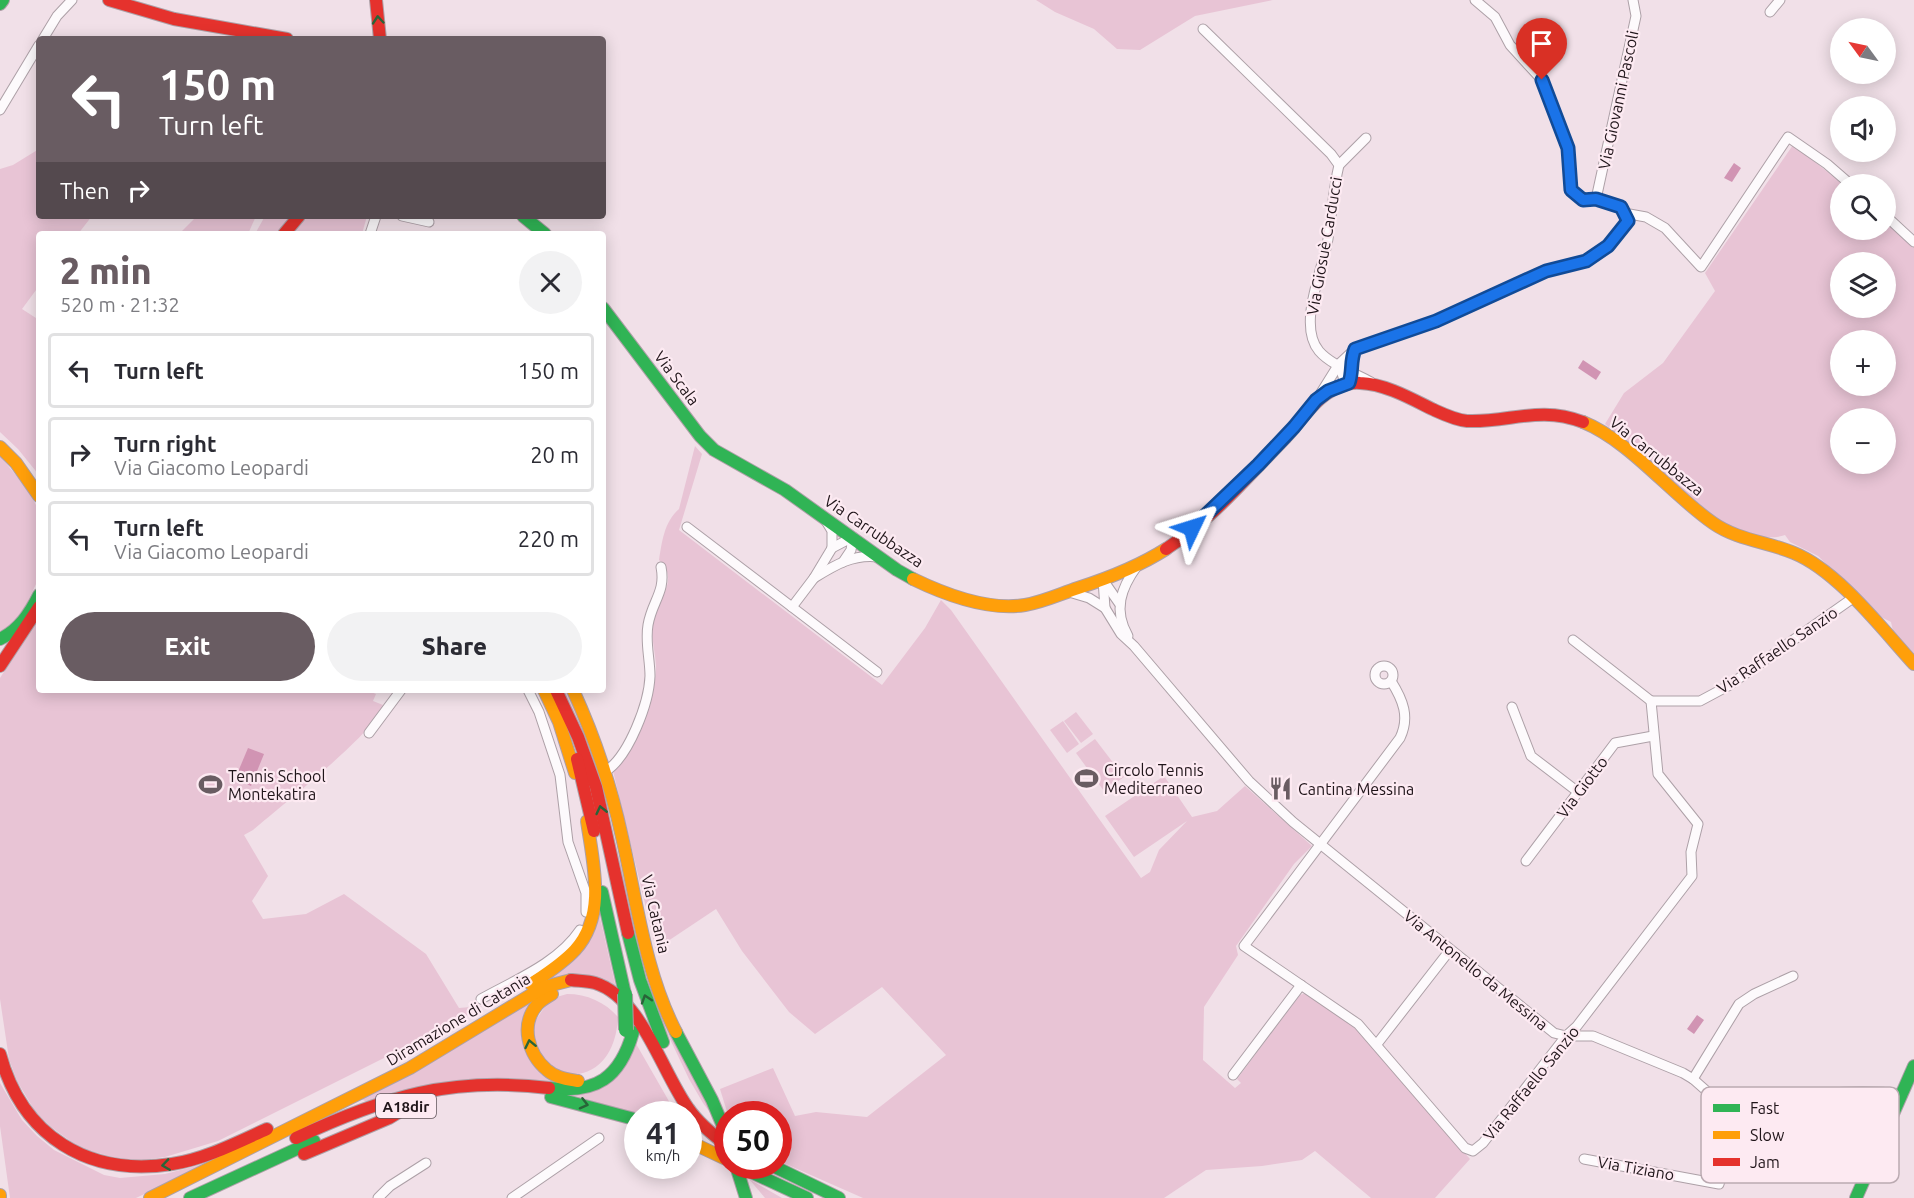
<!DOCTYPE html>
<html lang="en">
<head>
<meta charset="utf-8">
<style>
	:root { --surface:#fff; --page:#f2f2f3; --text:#2b2b33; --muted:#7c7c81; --line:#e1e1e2; --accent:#695c62 }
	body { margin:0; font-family:Ubuntu,sans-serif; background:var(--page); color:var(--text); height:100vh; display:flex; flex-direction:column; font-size:22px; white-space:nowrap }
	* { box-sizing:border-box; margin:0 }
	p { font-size:20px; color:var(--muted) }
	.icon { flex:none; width:33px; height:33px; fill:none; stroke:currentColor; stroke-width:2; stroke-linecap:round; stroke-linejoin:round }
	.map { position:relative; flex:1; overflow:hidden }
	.sheet { position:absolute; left:36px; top:231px; width:570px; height:462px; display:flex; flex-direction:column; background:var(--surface); border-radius:6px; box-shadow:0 3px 15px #0003 }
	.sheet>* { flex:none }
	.banner { position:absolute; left:36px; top:36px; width:570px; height:183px; border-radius:6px; box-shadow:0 3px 15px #0003; background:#695c62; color:#fff; overflow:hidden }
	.needle { width:39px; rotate:303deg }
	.tools { position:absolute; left:1830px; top:18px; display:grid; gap:12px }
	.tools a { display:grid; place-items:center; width:66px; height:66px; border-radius:50%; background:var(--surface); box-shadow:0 3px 15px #0003; font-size:30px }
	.speed { position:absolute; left:624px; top:1101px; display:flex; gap:12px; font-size:30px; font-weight:700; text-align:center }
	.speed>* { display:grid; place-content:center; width:78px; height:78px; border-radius:50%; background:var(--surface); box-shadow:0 3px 15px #0003; line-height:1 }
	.speed small { font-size:15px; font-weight:400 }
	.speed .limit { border:9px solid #d22; background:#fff; color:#111 }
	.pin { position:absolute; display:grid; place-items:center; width:51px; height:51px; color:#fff; margin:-62px -26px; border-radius:50% 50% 50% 0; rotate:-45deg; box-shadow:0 0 6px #0007 }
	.pin .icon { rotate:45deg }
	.me { position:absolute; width:66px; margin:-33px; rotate:49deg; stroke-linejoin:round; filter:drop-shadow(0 0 4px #0008) }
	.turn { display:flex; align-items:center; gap:21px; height:126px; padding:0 24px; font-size:27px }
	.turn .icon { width:78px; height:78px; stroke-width:2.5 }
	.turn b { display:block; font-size:42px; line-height:51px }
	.then { display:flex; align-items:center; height:57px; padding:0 24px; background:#0003; gap:12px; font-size:22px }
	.round { display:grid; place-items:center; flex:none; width:63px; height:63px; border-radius:32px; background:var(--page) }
	.headline { display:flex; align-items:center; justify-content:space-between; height:102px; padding:0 24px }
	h1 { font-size:36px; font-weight:800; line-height:45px; color:var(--accent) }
	.button { display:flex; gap:12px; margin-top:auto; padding:12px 24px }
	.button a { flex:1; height:69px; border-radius:36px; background:var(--accent); color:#fff; font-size:24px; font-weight:800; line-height:69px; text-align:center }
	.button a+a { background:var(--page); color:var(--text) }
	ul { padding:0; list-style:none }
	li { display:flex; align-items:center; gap:18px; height:75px; margin:0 12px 9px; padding:0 12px; border:3px solid var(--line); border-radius:6px }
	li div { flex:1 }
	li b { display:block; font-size:22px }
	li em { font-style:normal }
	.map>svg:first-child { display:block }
	.green { fill:#e8c4d5; fill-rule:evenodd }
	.water { fill:#d194b3 }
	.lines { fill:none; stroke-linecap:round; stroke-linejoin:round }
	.street-casing { stroke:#ada0a7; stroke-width:11 }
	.fast-casing { stroke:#ada0a7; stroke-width:14 }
	.slow-casing { stroke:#ada0a7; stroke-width:14 }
	.jam-casing { stroke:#ada0a7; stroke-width:14 }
	.street { stroke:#fdfafc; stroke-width:9 }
	.fast { stroke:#30b455; stroke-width:12 }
	.slow { stroke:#ff9f0a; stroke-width:12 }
	.jam { stroke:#e5322d; stroke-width:12 }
	.fast-bridge-casing { stroke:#ae9ca5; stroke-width:16; stroke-linecap:butt }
	.fast-bridge { stroke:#30b455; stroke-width:14 }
	.oneway { stroke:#286438 }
	.route-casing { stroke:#114b97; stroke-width:15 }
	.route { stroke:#1a73e8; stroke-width:10 }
	.labels { text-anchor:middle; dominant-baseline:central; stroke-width:4.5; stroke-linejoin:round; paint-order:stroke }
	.shield { fill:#fdeaf2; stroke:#62555b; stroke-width:1.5 }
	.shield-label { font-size:15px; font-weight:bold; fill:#20151a }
	.street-label { font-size:16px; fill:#20151a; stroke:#fdeaf2 }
	.poi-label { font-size:16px; fill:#20151a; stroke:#fdeaf2; text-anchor:start }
	.key { fill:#fdeaf2; stroke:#bbaab1; stroke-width:1.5 }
	.key-label { font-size:16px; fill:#20151a }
</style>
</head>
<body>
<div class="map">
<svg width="1914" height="1198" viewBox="0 0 1914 1198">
	<rect width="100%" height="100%" fill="#f1e0e8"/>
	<!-- green -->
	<g class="green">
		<polygon points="1036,0 1273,0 1195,16 1140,50 1117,49 1094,29 1055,12"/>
		<path d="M1793,145L1843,184H1840V230H1886V221L1914,246V656L1893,631L1891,622L1881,617L1818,556L1790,542L1785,535C1762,543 1733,529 1714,516L1605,424L1624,393L1663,363L1715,291L1705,273ZM1840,262H1886V308H1840ZM1840,340H1886V386H1840ZM1840,418H1886V464H1840Z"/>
		<polygon points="39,149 39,216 92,216 78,234 39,234 39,286 22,309 39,320 39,475 18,449 0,432 0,169 13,165"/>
		<polygon points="197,216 256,216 248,234 179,234"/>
		<polygon points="265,216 290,216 277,234 255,234"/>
		<polygon points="307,216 367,216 362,234 292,234"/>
		<path d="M695,446L702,454L679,530L882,685L925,628L941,600L951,610L1141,878L1150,872L1159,850L1187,821L1134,857L1105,816L1164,776L1192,817L1217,811L1245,786L1312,846L1294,864L1236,946L1238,955L1204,1007L1203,1060L1235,1088L1241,1083L1237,1079L1300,995L1306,993L1355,1027L1470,1159L1435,1198H1371L1315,1151L1302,1160L1262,1166L1206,1170L1164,1198H863L779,1161L778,1114L728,1115L720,1089L773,1068L795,1116L816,1112L867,1117L946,1055L882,987L815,1034L789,1012L742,951L716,909L656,949L613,771C633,749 657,696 656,665C655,650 650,634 653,619C657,599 681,580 659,560C662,542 664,522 679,509Z"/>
		<polygon points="0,456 29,491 39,511 37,582 26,605 13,623 0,633"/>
		<path d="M39,617V690H366L376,694L373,701L383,705C379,730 277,809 253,830L244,835L268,876L252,901L263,919L306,914L344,894L426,954L459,1008L482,1006L415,1049L396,1052L218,1141L165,1157L143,1160L120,1159L80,1148L51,1127L36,1113L17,1081L9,1059L0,999V678Z"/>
		<polygon points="562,690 567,690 587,732 647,967 714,1118 703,1103 689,1079 659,1016"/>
		<polygon points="1076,712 1093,734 1081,743 1064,721"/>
		<polygon points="1063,721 1079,744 1067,753 1050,730"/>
		<polygon points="1095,739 1124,777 1104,791 1076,753"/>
		<polygon points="599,913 616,988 545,979"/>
		<path d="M567,994C587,994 605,1002 618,1017C617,1040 608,1066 583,1073C579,1074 573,1075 569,1074C559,1072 549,1063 540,1058L532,1026L550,999Z"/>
		<polygon points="539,995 523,1033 561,1082 510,1078 367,1102 359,1098"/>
		<polygon points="635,1042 670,1103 669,1114 637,1115 570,1094 586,1092"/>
		<polygon points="0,1083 22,1120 37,1136 54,1150 104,1175 120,1178 165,1174 196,1166 234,1151 136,1198 10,1198 0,1126"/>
		<polygon points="749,1179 782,1198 765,1198"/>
	</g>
	<!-- water -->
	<g class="water">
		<polygon points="1734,163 1741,168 1732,182 1724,178"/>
		<polygon points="1583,360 1601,372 1596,380 1578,368"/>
		<polygon points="248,748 264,754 251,786 235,779"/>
		<polygon points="1697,1015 1704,1020 1694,1034 1687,1029"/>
	</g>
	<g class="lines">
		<defs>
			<g id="street">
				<polyline points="1770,12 1780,0"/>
				<path d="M1203,29L1331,154L1339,165C1333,190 1332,214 1328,239C1323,269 1297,325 1319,351C1331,365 1355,373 1371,382"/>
				<polyline points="43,39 57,16 72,0"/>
				<polyline points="0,110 39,45"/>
				<polyline points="1339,165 1366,138"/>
				<polyline points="1596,199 1636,16 1633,0"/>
				<polyline points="1624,213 1646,217 1665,228 1701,267 1788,137 1827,164 1850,184"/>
				<polyline points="402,216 429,222"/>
				<polyline points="1886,216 1914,242"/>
				<polyline points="370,234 376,216"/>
				<polyline points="1339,364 1344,380 1349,383"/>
				<polyline points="1319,396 1339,364 1355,349 1436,321 1546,271 1585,261 1608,246 1627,221 1621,207 1596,199 1583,200 1571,191 1568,148 1542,80 1510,45 1495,17 1475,0"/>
				<polyline points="826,521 832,531 832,548"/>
				<polyline points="687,527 792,607 814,578 832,548 853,537 851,550 843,562"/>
				<path d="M814,578C835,565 853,554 878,557"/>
				<polyline points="1103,580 1119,603"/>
				<polyline points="1103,580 1105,608"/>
				<path d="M1069,592L1089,598L1105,608L1121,634L1134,646L1249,781L1293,822L1554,1033L1566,1036H1593L1683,1073L1693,1079L1727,1109C1748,1115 1766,1102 1786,1099C1824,1092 1865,1090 1903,1094"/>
				<polyline points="792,607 877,672"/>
				<path d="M1128,636C1113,610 1121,588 1137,566"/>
				<polyline points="1573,640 1651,701"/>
				<circle cx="1384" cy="675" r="9"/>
				<path d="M1391,681C1403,700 1410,717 1400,738L1244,946L1358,1024L1465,1148L1473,1151L1483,1143L1566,1036L1577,1026L1692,876L1691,852L1698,824L1658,774L1651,701H1700L1728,686L1853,598"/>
				<polyline points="528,690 539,712 560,775 568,842 586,893 586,912"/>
				<polyline points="1512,707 1531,756 1578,792"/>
				<polyline points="369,733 401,690"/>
				<path d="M606,771C629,756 649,703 650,676C650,659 645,642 648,625C652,601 666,592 661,567"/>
				<polyline points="1526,861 1615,743 1653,736"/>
				<path d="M481,999C515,980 558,963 580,930"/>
				<polyline points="1377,1044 1450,950"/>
				<polyline points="1233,1075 1301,985"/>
				<polyline points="1693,1079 1739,1004 1754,994 1793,976"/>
				<polyline points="1584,1159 1719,1184 1743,1111"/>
				<polyline points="378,1198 390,1186 426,1163"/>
				<polyline points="512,1198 599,1138"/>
			</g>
			<g id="fast">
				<polyline points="0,4 3,0"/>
				<polyline points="523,216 545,234"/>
				<polyline points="603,308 700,436 714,450 785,490 897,570 913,579"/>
				<path d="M0,639C19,630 30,613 39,595"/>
				<polyline points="602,892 625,994"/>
				<polyline points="628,933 640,980 663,1042"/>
				<polyline points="676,1032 712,1100 728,1138"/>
				<path d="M549,1088C596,1094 620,1078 633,1032"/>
				<polyline points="551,1097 638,1120"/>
				<polyline points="736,1166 746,1198"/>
				<polyline points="738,1166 807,1198"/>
				<polyline points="773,1166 839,1198"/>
				<polyline points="190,1198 314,1141"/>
				<polyline points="1856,1198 1914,1066"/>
			</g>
			<g id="slow">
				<path d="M1583,422C1630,441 1671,494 1713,523C1737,540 1768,542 1794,553C1838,571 1882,629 1914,664"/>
				<polyline points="0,447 16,463 39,496"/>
				<path d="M913,579C946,595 988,611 1025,605C1043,602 1060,594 1078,588C1109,578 1138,567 1166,549"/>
				<polyline points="544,690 559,722 575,773"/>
				<path d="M573,690C595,738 611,786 622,837C637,902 645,972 676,1032"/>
				<path d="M531,984C546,974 562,964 575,950C607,915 593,863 587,821"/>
				<path d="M552,994C547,997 540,1001 537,1005C520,1025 528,1054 547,1070C556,1078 567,1079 578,1081"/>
				<polyline points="688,1141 728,1160"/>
				<polyline points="0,1195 0,1198"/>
				<polyline points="150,1198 410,1068 544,987 571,980"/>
			</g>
			<g id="jam">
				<polyline points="109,0 174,19 287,39"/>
				<polyline points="376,0 380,39"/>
				<polyline points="284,234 299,216"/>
				<path d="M1166,549C1212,519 1248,476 1286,437C1299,423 1310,405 1326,394C1336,387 1348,382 1360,383C1385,384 1410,398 1432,409C1443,414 1455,420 1467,421C1509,423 1539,405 1583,422"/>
				<polyline points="0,666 39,607"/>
				<polyline points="556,690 578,737 596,787 628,933"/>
				<polyline points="577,759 594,831"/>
				<path d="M571,980C579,981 588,981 595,983C641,997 662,1072 688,1108C698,1123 713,1135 728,1146"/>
				<path d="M0,1054C22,1136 88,1177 172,1164C205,1159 236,1143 267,1129"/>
				<path d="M296,1138C383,1097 452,1076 549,1088"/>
				<polyline points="304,1154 389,1118 412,1104"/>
			</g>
		</defs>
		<!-- street casing -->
		<use href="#street" class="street-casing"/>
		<!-- fast casing -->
		<use href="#fast" class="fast-casing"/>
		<!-- slow casing -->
		<use href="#slow" class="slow-casing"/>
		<!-- jam casing -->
		<use href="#jam" class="jam-casing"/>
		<!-- street -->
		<use href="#street" class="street"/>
		<!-- fast -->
		<use href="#fast" class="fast"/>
		<!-- slow -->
		<use href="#slow" class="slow"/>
		<!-- jam -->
		<use href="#jam" class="jam"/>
		<defs>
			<polyline id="fast-bridge" points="625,994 626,1030"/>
		</defs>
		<!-- fast-bridge casing -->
		<use href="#fast-bridge" class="fast-bridge-casing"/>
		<!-- fast-bridge -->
		<use href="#fast-bridge" class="fast-bridge"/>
	</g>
	<!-- one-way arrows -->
	<defs><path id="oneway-chevron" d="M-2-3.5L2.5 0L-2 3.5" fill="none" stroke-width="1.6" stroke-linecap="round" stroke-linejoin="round" transform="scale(1.5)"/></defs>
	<g class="oneway">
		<use href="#oneway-chevron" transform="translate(378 20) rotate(-95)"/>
		<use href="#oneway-chevron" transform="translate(601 810) rotate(-103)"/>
		<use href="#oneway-chevron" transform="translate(646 999) rotate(-108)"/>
		<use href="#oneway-chevron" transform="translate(530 1044) rotate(-102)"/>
		<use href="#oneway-chevron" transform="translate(584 1104) rotate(14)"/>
		<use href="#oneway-chevron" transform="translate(166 1165) rotate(172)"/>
	</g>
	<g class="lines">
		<defs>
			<path id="route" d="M1192,528L1258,465L1294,427L1316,400L1328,391L1349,383C1353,372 1350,361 1355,349L1436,321L1546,271L1586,261L1608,246L1628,221L1621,207L1596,199L1583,200L1571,190L1568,148L1542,80"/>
		</defs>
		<!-- route casing -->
		<use href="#route" class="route-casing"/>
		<!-- route -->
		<use href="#route" class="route"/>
	</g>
	<!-- icons -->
	<defs>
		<symbol id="stadium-bare" viewBox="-9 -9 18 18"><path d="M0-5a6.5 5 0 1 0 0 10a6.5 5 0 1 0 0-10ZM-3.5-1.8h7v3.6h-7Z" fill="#695c62" stroke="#fdeaf2" stroke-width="2.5" paint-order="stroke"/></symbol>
		<symbol id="restaurant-bare" viewBox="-9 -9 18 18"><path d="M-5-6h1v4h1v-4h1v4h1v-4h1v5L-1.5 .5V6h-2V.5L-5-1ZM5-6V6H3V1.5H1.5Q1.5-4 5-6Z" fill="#695c62" stroke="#fdeaf2" stroke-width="2.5" paint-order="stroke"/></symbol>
	</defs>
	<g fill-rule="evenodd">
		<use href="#stadium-bare" x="1070" y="762" width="33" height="33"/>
		<use href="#stadium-bare" x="194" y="768" width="33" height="33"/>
		<use href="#restaurant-bare" x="1264" y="772" width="33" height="33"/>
	</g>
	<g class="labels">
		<!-- shield labels -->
		<rect class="shield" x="376" y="1094" width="60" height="24" rx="4.5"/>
		<g class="shield-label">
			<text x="406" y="1106">A18dir</text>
		</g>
		<!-- street labels -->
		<g class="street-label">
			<text transform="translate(1618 100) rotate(-78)">Via Giovanni Pascoli</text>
			<text transform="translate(1324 246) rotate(-80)">Via Giosuè Carducci</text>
			<text transform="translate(677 378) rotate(53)">Via Scala</text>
			<text transform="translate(1657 456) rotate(39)">Via Carrubbazza</text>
			<text transform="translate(874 531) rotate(34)">Via Carrubbazza</text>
			<text transform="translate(1777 650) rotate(-34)">Via Raffaello Sanzio</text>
			<text transform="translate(1582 787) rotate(-53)">Via Giotto</text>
			<text transform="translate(656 914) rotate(77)">Via Catania</text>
			<text transform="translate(1476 970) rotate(39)">Via Antonello da Messina</text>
			<text transform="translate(458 1019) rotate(-31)">Diramazione di Catania</text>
			<text transform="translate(1531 1083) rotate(-51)">Via Raffaello Sanzio</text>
			<text transform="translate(1636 1168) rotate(10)">Via Tiziano</text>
		</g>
		<!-- poi labels -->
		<g class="poi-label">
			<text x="1104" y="770">Circolo Tennis<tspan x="1104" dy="18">Mediterraneo</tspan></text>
			<text x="228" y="776">Tennis School<tspan x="228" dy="18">Montekatira</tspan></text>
			<text x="1298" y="789">Cantina Messina</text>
		</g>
	</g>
	<!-- legend -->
	<rect x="1701" y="1087" width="198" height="96" rx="9" class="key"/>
	<rect x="1713" y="1104" width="27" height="8" fill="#30b455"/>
	<rect x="1713" y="1131" width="27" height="8" fill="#ff9f0a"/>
	<rect x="1713" y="1158" width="27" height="8" fill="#e5322d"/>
	<g class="key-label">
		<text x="1750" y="1114">Fast</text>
		<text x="1750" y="1141">Slow</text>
		<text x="1750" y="1168">Jam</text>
	</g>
</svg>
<div class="tools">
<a><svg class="needle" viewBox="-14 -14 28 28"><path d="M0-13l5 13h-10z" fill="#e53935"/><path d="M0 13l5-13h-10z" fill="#7c7c81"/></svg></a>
<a><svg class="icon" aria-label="sound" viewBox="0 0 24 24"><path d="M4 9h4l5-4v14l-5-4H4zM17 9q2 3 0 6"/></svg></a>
<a><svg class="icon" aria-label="search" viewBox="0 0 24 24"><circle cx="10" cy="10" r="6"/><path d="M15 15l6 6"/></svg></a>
<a><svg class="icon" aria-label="layers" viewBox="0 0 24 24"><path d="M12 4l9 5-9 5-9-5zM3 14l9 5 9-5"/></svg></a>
<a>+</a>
<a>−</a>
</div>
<div class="speed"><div>41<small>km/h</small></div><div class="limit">50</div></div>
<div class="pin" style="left:1542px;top:80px;background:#d93025"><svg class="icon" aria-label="arrive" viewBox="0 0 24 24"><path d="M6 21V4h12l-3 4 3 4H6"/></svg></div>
<svg class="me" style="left:1192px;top:528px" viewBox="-20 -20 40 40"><path d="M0-17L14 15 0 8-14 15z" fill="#1a73e8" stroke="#fff" stroke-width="4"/></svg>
<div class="banner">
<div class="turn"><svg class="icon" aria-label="left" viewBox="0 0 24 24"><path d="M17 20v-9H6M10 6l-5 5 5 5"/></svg><div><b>150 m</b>Turn left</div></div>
<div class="then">Then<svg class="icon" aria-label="right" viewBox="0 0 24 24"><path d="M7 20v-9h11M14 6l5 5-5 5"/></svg></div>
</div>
<section class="sheet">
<div class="headline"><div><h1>2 min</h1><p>520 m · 21:32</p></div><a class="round"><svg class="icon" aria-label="close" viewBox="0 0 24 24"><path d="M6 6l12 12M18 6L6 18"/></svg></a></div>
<ul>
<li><svg class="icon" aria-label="left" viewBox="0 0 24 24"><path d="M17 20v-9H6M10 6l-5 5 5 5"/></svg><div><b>Turn left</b></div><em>150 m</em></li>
<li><svg class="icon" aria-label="right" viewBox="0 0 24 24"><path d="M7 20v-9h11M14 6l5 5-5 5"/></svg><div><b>Turn right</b><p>Via Giacomo Leopardi</p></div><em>20 m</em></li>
<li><svg class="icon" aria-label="left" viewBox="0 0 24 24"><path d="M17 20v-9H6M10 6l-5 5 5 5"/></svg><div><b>Turn left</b><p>Via Giacomo Leopardi</p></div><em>220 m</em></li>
</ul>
<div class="button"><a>Exit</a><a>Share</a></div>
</section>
</div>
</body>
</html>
